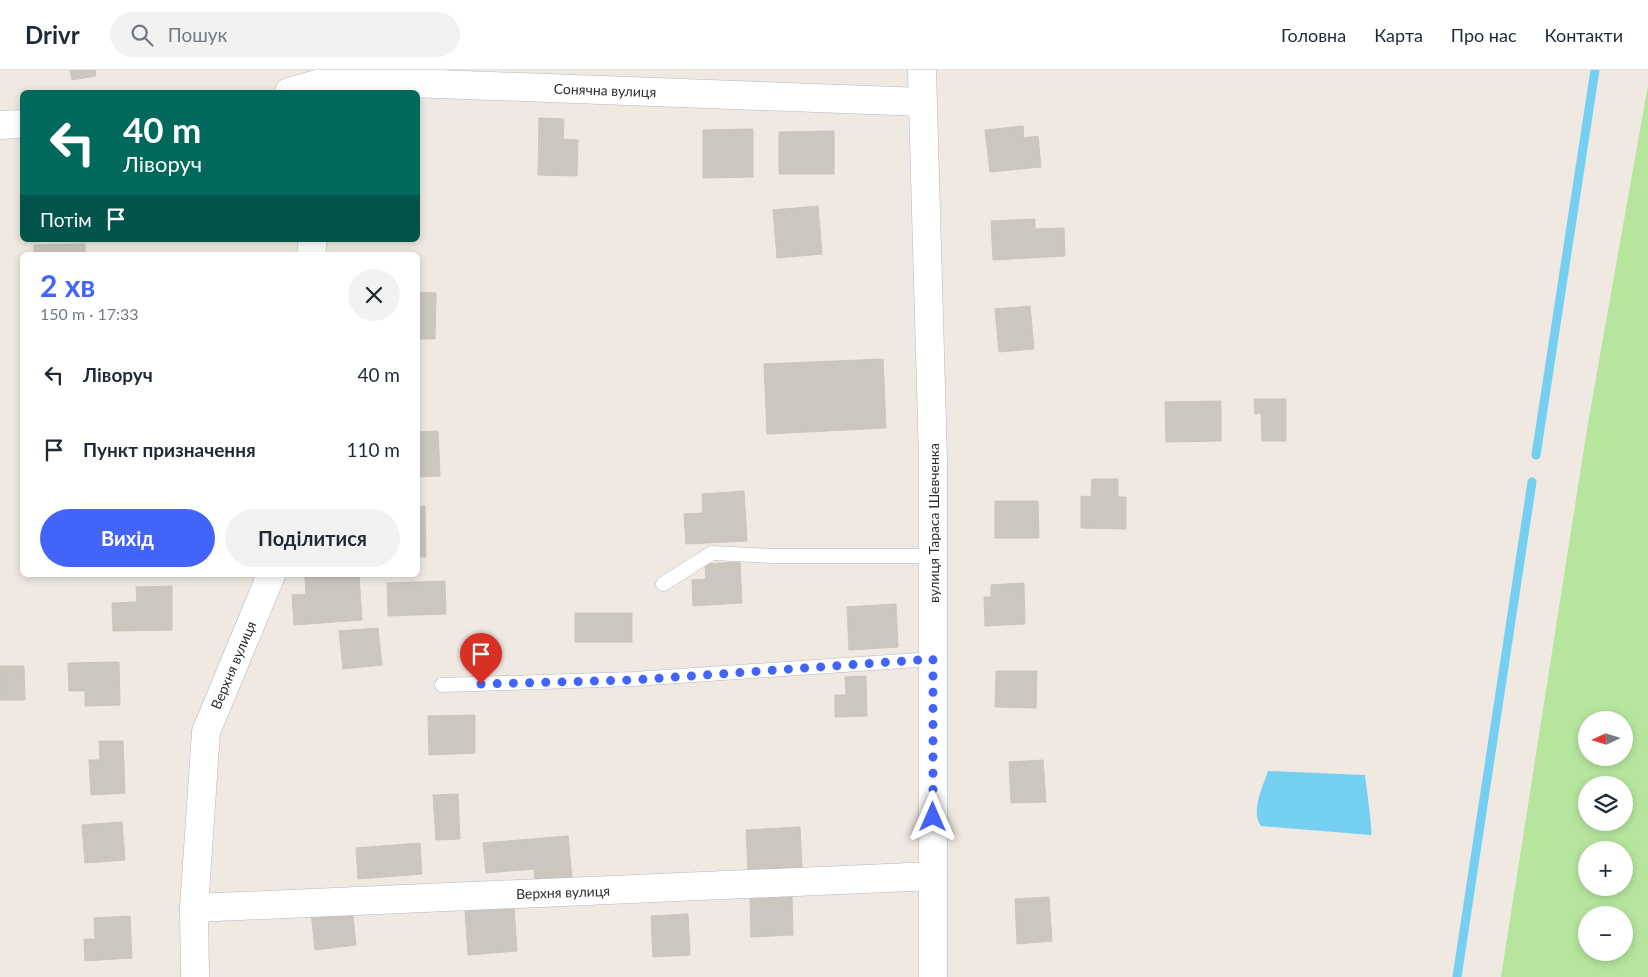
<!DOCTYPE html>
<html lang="uk">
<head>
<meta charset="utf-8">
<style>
	:root { --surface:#fff; --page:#f2f2f3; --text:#1f2937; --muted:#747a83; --line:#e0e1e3; --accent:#4264fb }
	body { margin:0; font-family:Lato,sans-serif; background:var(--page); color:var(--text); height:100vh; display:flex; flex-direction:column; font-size:19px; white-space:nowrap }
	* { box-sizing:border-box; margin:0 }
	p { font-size:16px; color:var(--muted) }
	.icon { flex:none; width:28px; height:28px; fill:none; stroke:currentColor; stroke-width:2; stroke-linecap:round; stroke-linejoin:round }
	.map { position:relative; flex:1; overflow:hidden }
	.details { position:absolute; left:20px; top:182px; width:400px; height:325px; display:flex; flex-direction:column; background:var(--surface); border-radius:8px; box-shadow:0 2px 8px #0003 }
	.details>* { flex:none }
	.banner { position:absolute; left:20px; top:20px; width:400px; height:152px; border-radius:8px; box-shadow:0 2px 8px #0003; background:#00695c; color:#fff; overflow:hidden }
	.needle { width:32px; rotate:266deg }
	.fabs { position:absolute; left:1578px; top:641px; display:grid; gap:10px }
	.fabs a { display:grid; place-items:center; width:55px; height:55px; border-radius:50%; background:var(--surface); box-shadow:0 2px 8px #0003; font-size:25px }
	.pin { position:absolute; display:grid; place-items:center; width:42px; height:42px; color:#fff; margin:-51px -21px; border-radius:50% 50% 50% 0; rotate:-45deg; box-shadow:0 0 5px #0007 }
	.pin .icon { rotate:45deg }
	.me { position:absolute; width:55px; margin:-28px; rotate:0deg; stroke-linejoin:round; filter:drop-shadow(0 0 4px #0008) }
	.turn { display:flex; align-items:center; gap:18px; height:105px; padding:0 20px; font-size:22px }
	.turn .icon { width:65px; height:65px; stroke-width:2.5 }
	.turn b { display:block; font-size:35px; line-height:42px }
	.then { display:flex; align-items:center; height:48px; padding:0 20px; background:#0003; gap:10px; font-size:19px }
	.round { display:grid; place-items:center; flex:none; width:52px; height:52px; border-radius:26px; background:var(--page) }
	.head { display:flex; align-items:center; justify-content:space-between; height:85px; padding:0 20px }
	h1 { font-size:30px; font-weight:700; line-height:38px; color:var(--accent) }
	.button { display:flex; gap:10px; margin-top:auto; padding:10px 20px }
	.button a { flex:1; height:58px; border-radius:30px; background:var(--accent); color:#fff; font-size:20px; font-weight:700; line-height:58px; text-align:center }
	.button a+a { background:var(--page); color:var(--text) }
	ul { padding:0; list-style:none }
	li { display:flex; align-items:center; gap:15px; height:75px; padding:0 20px }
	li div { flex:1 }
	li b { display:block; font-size:19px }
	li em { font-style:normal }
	header { display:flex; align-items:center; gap:30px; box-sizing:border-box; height:70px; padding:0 25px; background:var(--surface); border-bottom:1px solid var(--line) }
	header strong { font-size:24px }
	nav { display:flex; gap:28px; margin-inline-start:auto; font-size:18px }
	.search { width:350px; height:45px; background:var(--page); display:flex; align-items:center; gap:12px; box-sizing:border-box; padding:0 18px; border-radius:28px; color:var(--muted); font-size:19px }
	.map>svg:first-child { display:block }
	.green { fill:#b6e59e; fill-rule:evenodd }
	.water { fill:#75cff0 }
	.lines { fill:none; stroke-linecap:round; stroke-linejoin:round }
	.stream { stroke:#75cff0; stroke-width:9 }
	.building { fill:#cbc7bf; stroke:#cbc5ba }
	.lane-casing { stroke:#b4b7c1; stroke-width:15 }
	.street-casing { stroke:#b4b7c1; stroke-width:29 }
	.secondary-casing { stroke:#b4b7c1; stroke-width:29 }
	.lane { stroke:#fff; stroke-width:14 }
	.street { stroke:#fff; stroke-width:28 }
	.secondary { stroke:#fff; stroke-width:28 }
	.route { stroke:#4264fb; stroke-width:9; stroke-dasharray:0 16.2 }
	.labels { text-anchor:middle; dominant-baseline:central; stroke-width:4.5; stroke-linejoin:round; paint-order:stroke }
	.street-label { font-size:14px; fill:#2e2e2e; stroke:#fff }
</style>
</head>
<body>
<header>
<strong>Drivr</strong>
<div class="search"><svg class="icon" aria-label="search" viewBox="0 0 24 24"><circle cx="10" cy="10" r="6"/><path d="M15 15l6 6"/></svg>Пошук</div>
<nav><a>Головна</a><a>Карта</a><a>Про нас</a><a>Контакти</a></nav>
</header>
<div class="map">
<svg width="1648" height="907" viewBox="0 0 1648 907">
	<rect width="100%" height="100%" fill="#efe9e1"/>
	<!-- green -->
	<path class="green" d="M1648,15V907H1501L1588,353ZM1586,650H1624V688H1586ZM1586,715H1624V752H1586ZM1586,780H1624V818H1586ZM1586,845H1624V882H1586Z"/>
	<!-- water -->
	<path class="water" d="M1268,701L1365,705C1366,715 1373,760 1371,765L1261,756C1250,741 1263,717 1268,701Z"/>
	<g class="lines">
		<!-- stream -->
		<g class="stream">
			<polyline points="1536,385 1595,0"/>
			<polyline points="1457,907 1532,412"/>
		</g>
	</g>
	<!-- building -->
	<g class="building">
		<polygon points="70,0 95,0 96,6 72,10"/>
		<polygon points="539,48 564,49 563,69 578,70 577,106 538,105"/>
		<polygon points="1023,56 1024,68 1038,66 1041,97 990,102 985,60"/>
		<polygon points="753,59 753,107 703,108 703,60"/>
		<polygon points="834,61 834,104 779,104 779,62"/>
		<polygon points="818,136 822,184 777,188 773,140"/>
		<polygon points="1035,149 1035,159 1064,158 1065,186 993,190 991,151"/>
		<polygon points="85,174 85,185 34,185 34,175"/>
		<polygon points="418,222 436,223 435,269 418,269"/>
		<polygon points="1030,236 1034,279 999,282 995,239"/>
		<polygon points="883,289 886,358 767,364 764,294"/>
		<polygon points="1254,329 1286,329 1286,371 1262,371 1261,343 1255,344"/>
		<polygon points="1221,331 1221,371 1166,372 1165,332"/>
		<polygon points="438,361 440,406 418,407 418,362"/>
		<polygon points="1092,409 1118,409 1118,427 1126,427 1126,459 1081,458 1081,426 1091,427"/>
		<polygon points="744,421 747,471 686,474 684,444 703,443 702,424"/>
		<polygon points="995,431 1038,431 1039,468 995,468"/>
		<polygon points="425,436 426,487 418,487 418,437"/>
		<polygon points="740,492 742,533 693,536 692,510 706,509 705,494"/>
		<polygon points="332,505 359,505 362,550 294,555 292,525 306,524 305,507"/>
		<polygon points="445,511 446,544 388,546 387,513"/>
		<polygon points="1024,513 1025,554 985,556 984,527 991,527 991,515"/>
		<polygon points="172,516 172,560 113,561 112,533 137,532 136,517"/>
		<polygon points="896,534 898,577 849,580 847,537"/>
		<rect x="575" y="543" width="57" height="29"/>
		<polygon points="378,558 382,595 343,599 339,561"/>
		<polygon points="119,592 120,635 85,636 85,621 69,621 68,593"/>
		<polygon points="0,596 24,596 25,630 0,630"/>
		<polygon points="996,601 1037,601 1036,638 995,637"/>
		<polygon points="866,606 867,646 835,647 835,625 846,625 845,607"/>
		<polygon points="475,645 475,683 429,685 428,646"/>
		<polygon points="99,671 123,671 125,723 91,725 89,690 100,690"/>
		<polygon points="1043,690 1046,732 1011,733 1009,692"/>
		<polygon points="458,724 460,769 436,770 433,725"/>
		<polygon points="122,752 125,790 85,793 82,755"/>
		<polygon points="800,757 802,799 748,801 746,760"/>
		<polygon points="568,766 572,808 535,811 534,799 486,803 483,773"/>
		<polygon points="420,773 422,804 358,809 356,778"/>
		<polygon points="792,827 793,865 751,867 750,829"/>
		<polygon points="1049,827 1052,871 1017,874 1015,829"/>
		<polygon points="352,836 356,875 315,880 311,841"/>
		<polygon points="514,836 517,881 468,885 465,840"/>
		<polygon points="688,844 690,885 653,887 651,846"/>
		<polygon points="130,846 132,888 85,891 84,869 95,869 94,848"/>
	</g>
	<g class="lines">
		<defs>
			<g id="lane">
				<polyline points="663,514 712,483 774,486 933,486"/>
				<polyline points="442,615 634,609 933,589"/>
			</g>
			<g id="street">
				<polyline points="289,22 331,10 922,32"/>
				<polyline points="0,55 22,54"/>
				<polyline points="311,185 313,170"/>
				<polyline points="194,838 933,806"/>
				<polyline points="195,907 194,838 206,662 271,505"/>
			</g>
			<polyline id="secondary" points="922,0 933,389 933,907"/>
		</defs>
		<!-- lane casing -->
		<use href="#lane" class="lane-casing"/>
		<!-- street casing -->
		<use href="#street" class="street-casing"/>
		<!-- secondary casing -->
		<use href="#secondary" class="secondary-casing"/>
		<!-- lane -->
		<use href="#lane" class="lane"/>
		<!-- street -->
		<use href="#street" class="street"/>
		<!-- secondary -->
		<use href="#secondary" class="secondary"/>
	</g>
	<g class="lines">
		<!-- route -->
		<polyline class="route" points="481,614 634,610 933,589 933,747"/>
	</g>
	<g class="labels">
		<!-- street labels -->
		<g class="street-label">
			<text transform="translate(605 20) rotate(2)">Сонячна вулиця</text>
			<text transform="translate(933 453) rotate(-90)">вулиця Тараса Шевченка</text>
			<text transform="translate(233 595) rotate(-67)">Верхня вулиця</text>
			<text transform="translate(563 822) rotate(-2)">Верхня вулиця</text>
		</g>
	</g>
</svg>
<div class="fabs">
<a><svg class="needle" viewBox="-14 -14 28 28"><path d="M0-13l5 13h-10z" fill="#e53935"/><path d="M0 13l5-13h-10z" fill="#747a83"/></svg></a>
<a><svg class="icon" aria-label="layers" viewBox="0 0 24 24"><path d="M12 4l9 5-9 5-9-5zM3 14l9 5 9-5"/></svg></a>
<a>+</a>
<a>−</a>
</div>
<div class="pin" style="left:481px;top:614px;background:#d93025"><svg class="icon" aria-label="arrive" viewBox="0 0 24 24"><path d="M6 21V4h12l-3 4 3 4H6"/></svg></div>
<svg class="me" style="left:933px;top:747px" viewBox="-20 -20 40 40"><path d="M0-17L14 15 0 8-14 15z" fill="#4264fb" stroke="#fff" stroke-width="4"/></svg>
<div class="banner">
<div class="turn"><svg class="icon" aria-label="left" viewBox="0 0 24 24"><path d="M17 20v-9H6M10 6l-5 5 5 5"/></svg><div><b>40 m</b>Ліворуч</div></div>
<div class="then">Потім<svg class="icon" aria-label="arrive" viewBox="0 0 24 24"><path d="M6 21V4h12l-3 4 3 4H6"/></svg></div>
</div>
<section class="details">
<div class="head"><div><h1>2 хв</h1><p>150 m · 17:33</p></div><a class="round"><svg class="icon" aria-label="close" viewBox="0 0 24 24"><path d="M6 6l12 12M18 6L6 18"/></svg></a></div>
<ul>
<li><svg class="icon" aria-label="left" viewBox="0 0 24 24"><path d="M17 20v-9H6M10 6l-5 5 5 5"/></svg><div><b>Ліворуч</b></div><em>40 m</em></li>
<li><svg class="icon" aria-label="arrive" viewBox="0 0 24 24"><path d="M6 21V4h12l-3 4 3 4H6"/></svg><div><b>Пункт призначення</b></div><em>110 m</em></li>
</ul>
<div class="button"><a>Вихід</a><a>Поділитися</a></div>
</section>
</div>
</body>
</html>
